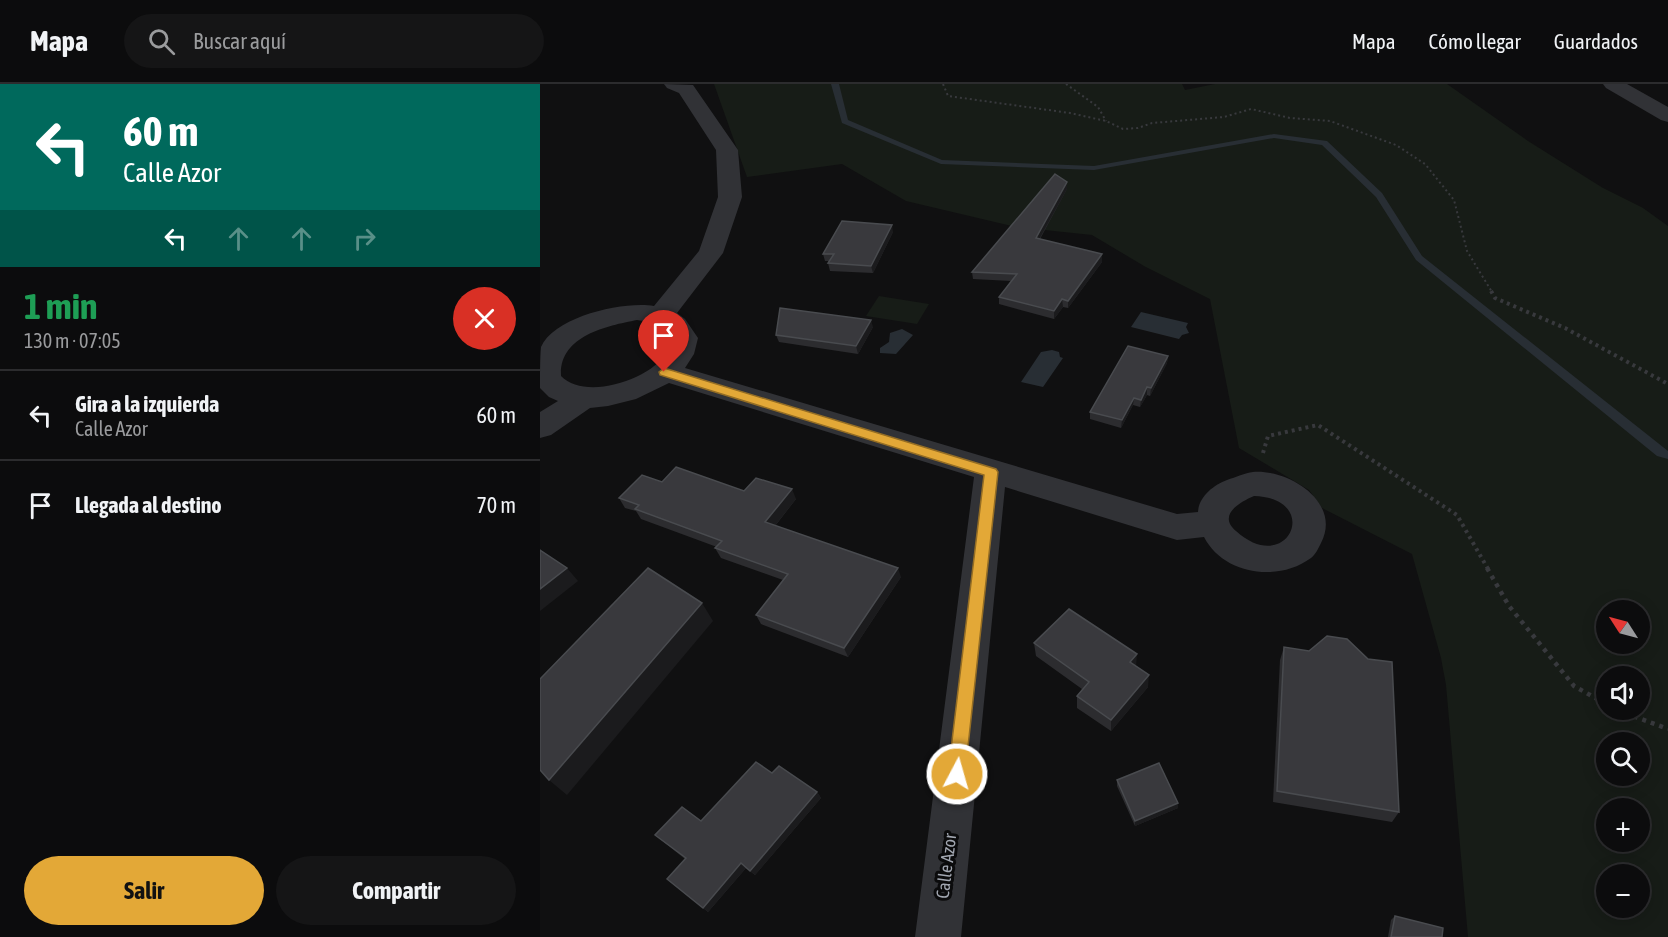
<!DOCTYPE html>
<html lang="es">
<head>
<meta charset="utf-8">
<style>
	:root { --surface:#0c0c0d; --page:#151516; --text:#f1f3f6; --muted:#9a9b9d; --line:#2c2c2e; --accent:#e3a837 }
	body { margin:0; font-family:"Asap Condensed",sans-serif; background:var(--page); color:var(--text); height:100vh; display:flex; flex-direction:column; font-size:22px; white-space:nowrap }
	* { box-sizing:border-box; margin:0 }
	p { font-size:20px; color:var(--muted) }
	.icon { flex:none; width:33px; height:33px; fill:none; stroke:currentColor; stroke-width:2; stroke-linecap:round; stroke-linejoin:round }
	.map { position:relative; flex:1; overflow:hidden }
	.drawer { display:flex; flex-direction:column; background:var(--surface); width:540px }
	.drawer>* { flex:none }
	.hud { background:#00695c; color:#fff; overflow:hidden }
	.needle { width:39px; rotate:306deg }
	.tools { position:absolute; left:1056px; top:516px; display:grid; gap:12px }
	.tools a { display:grid; place-items:center; width:54px; height:54px; border-radius:50%; background:var(--surface); box-shadow:0 3px 15px #0003,0 0 0 2px var(--line); font-size:30px }
	.pin { position:absolute; display:grid; place-items:center; width:51px; height:51px; color:#fff; margin:-62px -26px; border-radius:50% 50% 50% 0; rotate:-45deg; box-shadow:0 0 6px #0007 }
	.pin .icon { rotate:45deg }
	.me { position:absolute; width:66px; margin:-33px; rotate:6deg; stroke-linejoin:round; filter:drop-shadow(0 0 4px #0008) }
	.turn { display:flex; align-items:center; gap:21px; height:126px; padding:0 24px; font-size:27px }
	.turn .icon { width:78px; height:78px; stroke-width:2.5 }
	.turn b { display:block; font-size:42px; line-height:51px }
	.lanes { display:flex; align-items:center; height:57px; padding:0 24px; background:#0003; justify-content:center; gap:30px; direction:ltr }
	.lanes .off { opacity:.35 }
	.round { display:grid; place-items:center; flex:none; width:63px; height:63px; border-radius:32px; background:var(--page) }
	.summary { display:flex; align-items:center; justify-content:space-between; height:102px; padding:0 24px }
	h1 { font-size:36px; font-weight:700; line-height:45px; color:#1e9e55 }
	.primary-button { display:flex; gap:12px; margin-top:auto; padding:12px 24px }
	.primary-button a { flex:1; height:69px; border-radius:36px; background:var(--accent); color:#111; font-size:24px; font-weight:700; line-height:69px; text-align:center }
	.primary-button a+a { background:var(--page); color:var(--text) }
	ul { padding:0; list-style:none }
	li { display:flex; align-items:center; gap:18px; height:90px; padding:0 24px; border-top:2px solid var(--line) }
	li div { flex:1 }
	li b { display:block; font-size:22px }
	li em { font-style:normal }
	header { display:flex; align-items:center; gap:36px; box-sizing:border-box; height:84px; padding:0 30px; background:var(--surface); border-bottom:2px solid var(--line) }
	header strong { font-size:28px }
	nav { display:flex; gap:33px; margin-inline-start:auto; font-size:21px }
	.search { width:420px; height:54px; background:var(--page); display:flex; align-items:center; gap:15px; box-sizing:border-box; padding:0 21px; border-radius:33px; color:var(--muted); font-size:22px }
	main { display:flex; flex:1; min-height:0 }
	.map>svg:first-child { display:block }
	.green { fill:#171c17; fill-rule:evenodd }
	.water { fill:#282e34 }
	.lines { fill:none; stroke-linecap:round; stroke-linejoin:round }
	.stream { fill:#282e34; fill-rule:evenodd }
	.path-far2 { stroke:#38393d; stroke-width:2; stroke-dasharray:2 3; stroke-linecap:butt }
	.path-far1 { stroke:#38393d; stroke-width:4; stroke-dasharray:3 4; stroke-linecap:butt }
	.path { stroke:#38393d; stroke-width:4.5; stroke-dasharray:4 5; stroke-linecap:butt }
	.minor { fill:#313236; fill-rule:evenodd }
	.wall { fill:#2c2c2f }
	.shaded-wall { fill:#1b1b1d }
	.building { fill:#39393d; stroke:#494b4f; stroke-width:1.5 }
	.route { fill:#e3a837; stroke:#946d24; stroke-width:1.5 }
	.labels { text-anchor:middle; dominant-baseline:central; stroke-width:6; stroke-linejoin:round; paint-order:stroke }
	.street-label { font-size:18px; fill:#a2a7b1; stroke:#0b0b0c }
</style>
</head>
<body>
<header>
<strong>Mapa</strong>
<div class="search"><svg class="icon" aria-label="search" viewBox="0 0 24 24"><circle cx="10" cy="10" r="6"/><path d="M15 15l6 6"/></svg>Buscar aquí</div>
<nav><a>Mapa</a><a>Cómo llegar</a><a>Guardados</a></nav>
</header>
<main>
<section class="drawer">
<div class="hud">
<div class="turn"><svg class="icon" aria-label="left" viewBox="0 0 24 24"><path d="M17 20v-9H6M10 6l-5 5 5 5"/></svg><div><b>60 m</b>Calle Azor</div></div>
<div class="lanes"><svg class="icon" aria-label="left" viewBox="0 0 24 24"><path d="M17 20v-9H6M10 6l-5 5 5 5"/></svg><svg class="icon off" aria-label="ahead" viewBox="0 0 24 24"><path d="M12 20V5M6 11l6-6 6 6"/></svg><svg class="icon off" aria-label="ahead" viewBox="0 0 24 24"><path d="M12 20V5M6 11l6-6 6 6"/></svg><svg class="icon off" aria-label="right" viewBox="0 0 24 24"><path d="M7 20v-9h11M14 6l5 5-5 5"/></svg></div>
</div>
<div class="summary"><div><h1>1 min</h1><p>130 m · 07:05</p></div><a class="round" style="background:#d93025;color:#fff"><svg class="icon" aria-label="close" viewBox="0 0 24 24"><path d="M6 6l12 12M18 6L6 18"/></svg></a></div>
<ul>
<li><svg class="icon" aria-label="left" viewBox="0 0 24 24"><path d="M17 20v-9H6M10 6l-5 5 5 5"/></svg><div><b>Gira a la izquierda</b><p>Calle Azor</p></div><em>60 m</em></li>
<li><svg class="icon" aria-label="arrive" viewBox="0 0 24 24"><path d="M6 21V4h12l-3 4 3 4H6"/></svg><div><b>Llegada al destino</b></div><em>70 m</em></li>
</ul>
<div class="primary-button"><a>Salir</a><a>Compartir</a></div>
</section>
<div class="map">
<svg width="1128" height="853" viewBox="0 0 1128 853">
	<rect width="100%" height="100%" fill="#101011"/>
	<!-- green -->
	<g class="green">
		<path d="M174,0H642L645,6L675,0H907L988,57L1063,104L1103,124L1128,142V853H928L906,601L901,574L872,470L782,424L769,406L699,364L670,215L604,182L552,151L476,143L366,117L302,80L207,93ZM1066,526H1100V560H1066ZM1066,592H1100V626H1066ZM1066,658H1100V692H1066ZM1066,724H1100V758H1066ZM1066,790H1100V824H1066Z"/>
		<polygon points="339,212 389,220 377,240 326,232"/>
	</g>
	<!-- water -->
	<g class="water">
		<polygon points="601,228 648,239 646,243 649,249 642,251 639,255 591,243"/>
		<polygon points="362,245 373,251 356,270 340,269 340,264 349,258 350,249"/>
		<polygon points="512,266 519,268 520,273 523,274 503,303 481,298 501,268"/>
	</g>
	<g class="lines">
		<!-- stream -->
		<polygon class="stream" points="291,0 299,0 308,36 402,76 554,82 734,50 787,57 842,109 882,172 1128,367 1128,375 1117,372 876,176 836,113 782,61 734,54 554,86 401,80 302,39"/>
		<!-- path-far2 -->
		<g class="path-far2">
			<polyline points="403,0 408,12 530,29 566,37 583,45 598,44 612,39 684,33 711,25 750,34 790,37 856,61 885,80 914,116 927,167 952,208"/>
			<polyline points="526,0 558,23 566,37"/>
		</g>
		<!-- path-far1 -->
		<g class="path-far1">
			<polyline points="951,207 955,214 1025,244 1128,300"/>
			<polyline points="723,369 728,352 778,341 917,431 948,485"/>
		</g>
		<!-- path -->
		<g class="path">
			<polyline points="947,484 969,522 1034,602 1066,620"/>
			<polyline points="1077,626 1128,645"/>
		</g>
		<!-- minor -->
		<g class="minor">
			<path d="M124,0L153,1L198,66L202,113L183,169L137,229L145,235L158,254L154,270L145,284L637,430L658,428C659,412 674,401 687,396C696,393 705,389 713,388C750,385 802,419 781,459C778,465 776,470 771,474C737,499 683,490 664,453L637,456L465,403L421,853H375L434,393L129,299L96,315L68,322L50,324L11,351L0,354V328L18,317L9,313L0,304C0,293 0,273 1,263C15,232 84,217 114,222L159,167L178,113L176,66L139,9L127,4ZM97,236C112,238 123,240 130,254C129,258 129,264 127,268C111,296 45,317 21,292C19,252 66,242 97,236ZM714,412C783,414 748,494 696,447C677,431 700,418 714,412Z"/>
			<polygon points="1063,0 1087,0 1128,23 1128,38 1121,36 1066,4"/>
		</g>
	</g>
	<!-- wall -->
	<g class="wall">
		<polygon points="527,98 527,105 500,155 562,178 528,224 523,223 514,235 459,220 459,213 471,197 433,195 432,188"/>
		<polygon points="353,148 333,189 290,187 288,179 289,177 285,177 283,170"/>
		<polygon points="333,243 318,270 239,258 236,251"/>
		<polygon points="628,272 627,279 610,312 607,311 600,323 593,321 581,344 550,335 550,328"/>
		<polygon points="122,398 204,407 256,415 235,442 361,493 308,573 221,540 216,531 243,496 181,474 175,464 177,463 101,435 96,427 85,424 79,414"/>
		<polygon points="494,559 596,582 608,603 571,647 537,624 537,612 542,605 496,572"/>
		<polygon points="744,563 859,728 852,738 733,718 740,576"/>
		<polygon points="577,696 638,724 595,742 577,702"/>
		<polygon points="277,708 281,714 215,791 206,784 168,828 127,795 145,775 115,751 161,737"/>
		<polygon points="855,832 902,853 848,853 851,836"/>
	</g>
	<!-- shaded-wall -->
	<g class="shaded-wall">
		<polygon points="527,98 527,105 496,161 496,154"/>
		<polygon points="352,141 353,148 333,189 331,182"/>
		<polygon points="562,170 562,178 528,224 528,217"/>
		<polygon points="522,215 523,223 514,235 514,227"/>
		<polygon points="331,236 333,243 318,270 316,262"/>
		<polygon points="628,272 627,279 610,312 611,304"/>
		<polygon points="607,303 607,311 600,323 601,316"/>
		<polygon points="594,314 593,321 581,344 582,336"/>
		<polygon points="252,405 256,415 230,448 225,438"/>
		<polygon points="27,484 38,497 0,527 0,505"/>
		<polygon points="358,484 361,493 308,573 304,564"/>
		<polygon points="162,519 173,537 27,711 9,696"/>
		<polygon points="597,570 596,583 590,578"/>
		<polygon points="609,591 608,603 571,647 571,636"/>
		<polygon points="277,708 281,714 215,791 210,787"/>
		<polygon points="638,719 638,724 595,742 595,737"/>
		<polygon points="201,779 206,784 168,828 163,824"/>
	</g>
	<!-- building -->
	<g class="building">
		<polygon points="515,90 527,98 496,154 562,170 528,217 522,215 514,227 459,213 477,190 432,188"/>
		<polygon points="302,137 352,141 331,182 288,179 294,170 283,170"/>
		<polygon points="240,224 331,236 316,262 236,251"/>
		<polygon points="588,262 628,272 611,304 607,303 601,316 594,314 582,336 550,328"/>
		<polygon points="136,383 204,407 216,394 252,405 225,438 358,484 304,564 216,531 248,490 175,464 182,457 95,425 99,421 79,414 102,391 122,398"/>
		<polygon points="0,466 27,484 0,505"/>
		<polygon points="108,484 162,519 9,696 0,686 0,595"/>
		<polygon points="529,525 597,570 590,578 609,591 571,636 537,612 549,598 494,559"/>
		<polygon points="787,552 807,555 828,575 852,578 859,728 737,707 744,563 769,567"/>
		<polygon points="216,678 232,689 239,682 277,708 210,787 201,779 163,824 127,795 146,774 115,751 142,723 161,737"/>
		<polygon points="619,679 638,719 595,737 577,696"/>
		<polygon points="855,832 903,844 902,853 851,853"/>
	</g>
	<!-- route -->
	<polygon class="route" points="124,284 456,385 458,388 425,690 423,696 417,698 411,696 408,690 444,391 120,291 119,288"/>
	<g class="labels">
		<!-- street labels -->
		<g class="street-label">
			<text transform="translate(406 782) rotate(-83)">Calle Azor</text>
		</g>
	</g>
</svg>
<div class="tools">
<a><svg class="needle" viewBox="-14 -14 28 28"><path d="M0-13l5 13h-10z" fill="#e53935"/><path d="M0 13l5-13h-10z" fill="#9a9b9d"/></svg></a>
<a><svg class="icon" aria-label="sound" viewBox="0 0 24 24"><path d="M4 9h4l5-4v14l-5-4H4zM17 9q2 3 0 6"/></svg></a>
<a><svg class="icon" aria-label="search" viewBox="0 0 24 24"><circle cx="10" cy="10" r="6"/><path d="M15 15l6 6"/></svg></a>
<a>+</a>
<a>−</a>
</div>
<div class="pin" style="left:124px;top:288px;background:#d93025"><svg class="icon" aria-label="arrive" viewBox="0 0 24 24"><path d="M6 21V4h12l-3 4 3 4H6"/></svg></div>
<svg class="me" style="left:417px;top:690px" viewBox="-20 -20 40 40"><circle r="17" fill="#e3a837" stroke="#fff" stroke-width="3"/><path d="M0-11L8 9 0 5-8 9z" fill="#fff"/></svg>
</div>
</main>
</body>
</html>
